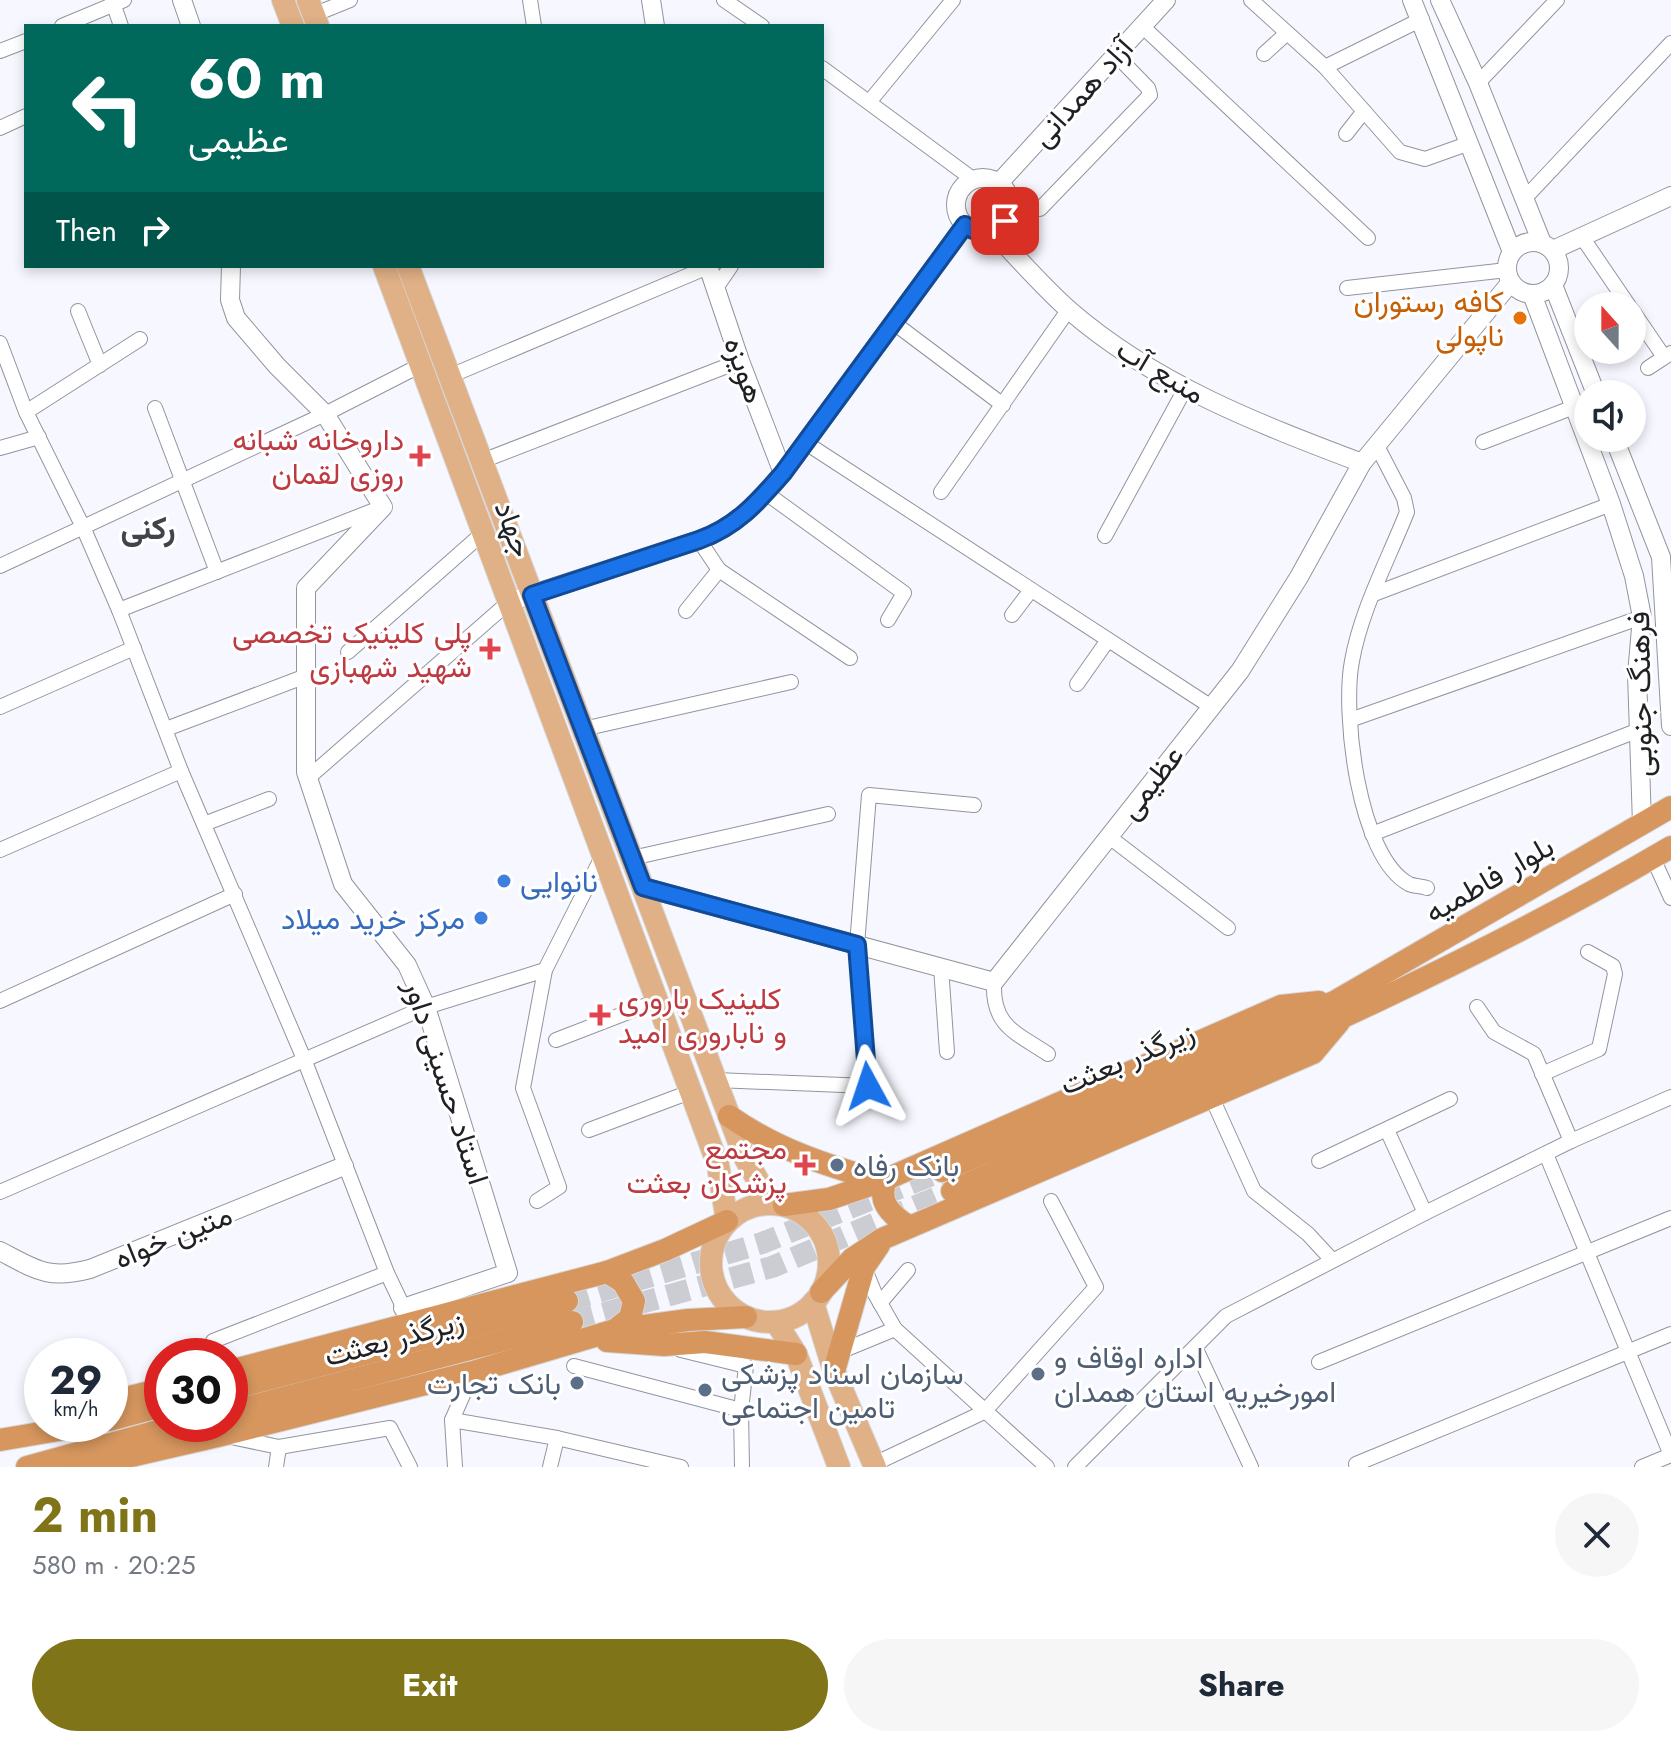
<!DOCTYPE html>
<html lang="en">
<head>
<meta charset="utf-8">
<style>
	:root { --surface:#fff; --page:#f6f6f7; --text:#1f2937; --muted:#747a83; --accent:#7f7417 }
	body { margin:0; font-family:Jost,Vazirmatn,sans-serif; background:var(--page); color:var(--text); height:100vh; display:flex; flex-direction:column; font-size:30px; white-space:nowrap }
	* { box-sizing:border-box; margin:0 }
	p { font-size:26px; color:var(--muted) }
	.icon { flex:none; width:44px; height:44px; fill:none; stroke:currentColor; stroke-width:2; stroke-linecap:round; stroke-linejoin:round }
	.map { position:relative; height:1467px; overflow:hidden }
	.panel { display:flex; flex-direction:column; background:var(--surface); flex:1 }
	.panel>* { flex:none }
	.guide { position:absolute; left:24px; top:24px; width:800px; height:244px; border-radius:0px; box-shadow:0 4px 12px #0003; background:#00695c; color:#fff; overflow:hidden }
	.needle { width:52px; rotate:339deg }
	.fabs { position:absolute; left:1574px; top:292px; display:grid; gap:16px }
	.fabs a { display:grid; place-items:center; width:72px; height:72px; border-radius:50%; background:var(--surface); box-shadow:0 4px 12px #0003; font-size:40px }
	.speed { position:absolute; left:24px; top:1338px; display:flex; gap:16px; font-size:40px; font-weight:700; text-align:center }
	.speed>* { display:grid; place-content:center; width:104px; height:104px; border-radius:50%; background:var(--surface); box-shadow:0 4px 12px #0003; line-height:1 }
	.speed small { font-size:20px; font-weight:400 }
	.speed .limit { border:12px solid #d22; background:#fff; color:#111 }
	.pin { position:absolute; display:grid; place-items:center; width:68px; height:68px; color:#fff; margin:-34px; border-radius:16px; box-shadow:0 4px 12px #0006 }
	.me { position:absolute; width:88px; margin:-44px; rotate:355deg; stroke-linejoin:round; filter:drop-shadow(0 0 6px #0008) }
	.turn { display:flex; align-items:center; gap:28px; height:168px; padding:0 32px; font-size:36px }
	.turn .icon { width:104px; height:104px; stroke-width:2.5 }
	.turn b { display:block; font-size:56px; line-height:68px }
	.then { display:flex; align-items:center; height:76px; padding:0 32px; background:#0003; gap:16px; font-size:30px }
	.round { display:grid; place-items:center; flex:none; width:84px; height:84px; border-radius:42px; background:var(--page) }
	.summary { display:flex; align-items:center; justify-content:space-between; height:136px; padding:0 32px }
	h1 { font-size:48px; font-weight:700; line-height:60px; color:var(--accent) }
	.cta { display:flex; gap:16px; margin-top:auto; padding:16px 32px }
	.cta a { flex:1; height:92px; border-radius:48px; background:var(--accent); color:#fff; font-size:32px; font-weight:700; line-height:92px; text-align:center }
	.cta a+a { background:var(--page); color:var(--text) }
	.map>svg:first-child { display:block }
	.lines { fill:none; stroke-linecap:round; stroke-linejoin:round }
	.trunk-tunnel { stroke:#cccdd3; stroke-width:22; stroke-dasharray:22 11; stroke-linecap:butt }
	.minor-casing { stroke:#92959e; stroke-width:16 }
	.tertiary-casing { stroke:#92959e; stroke-width:20 }
	.primary-casing { stroke:#d7d7d8; stroke-width:24 }
	.trunk-casing { stroke:#d7d7d8; stroke-width:24 }
	.minor { stroke:#fff; stroke-width:14 }
	.tertiary { stroke:#fff; stroke-width:18 }
	.primary { stroke:#e0b086; stroke-width:22 }
	.trunk { stroke:#d6965e; stroke-width:22 }
	.route-casing { stroke:#114b97; stroke-width:20 }
	.route { stroke:#1a73e8; stroke-width:14 }
	.food-dot { fill:#e8710a; stroke:#fff; stroke-width:3 }
	.health-dot { fill:#e0444e; stroke:#fff; stroke-width:3 }
	.shop-dot { fill:#3f7fe0; stroke:#fff; stroke-width:3 }
	.service-dot { fill:#5c6f8a; stroke:#fff; stroke-width:3 }
	.labels { text-anchor:middle; dominant-baseline:central; stroke-width:6; stroke-linejoin:round; paint-order:stroke }
	.street-label { font-size:30px; fill:#1f2024; stroke:#fff }
	.food-label { font-size:30px; fill:#c56008; stroke:#fff; text-anchor:end }
	.health-label { font-size:30px; fill:#be3a42; stroke:#fff; text-anchor:end }
	.shop-label { font-size:30px; fill:#366cbe; stroke:#fff; text-anchor:start }
	.service-label { font-size:30px; fill:#4e5e75; stroke:#fff; text-anchor:start }
	.neighbourhood-label { font-size:32px; font-weight:bold; fill:#42444c; stroke:#fff }
</style>
</head>
<body>
<div class="map">
<svg width="1671" height="1467" viewBox="0 0 1671 1467">
	<rect width="100%" height="100%" fill="#f7f8ff"/>
	<g class="lines">
		<!-- trunk-tunnel -->
		<g class="trunk-tunnel">
			<polyline points="567,1301 762,1243 942,1171"/>
			<polyline points="572,1322 772,1267 952,1191"/>
		</g>
		<defs>
			<g id="minor">
				<polyline points="112,0 121,26"/>
				<polyline points="530,0 534,26"/>
				<polyline points="724,0 762,26"/>
				<polyline points="1251,0 1325,67 1400,152 1425,159 1470,143"/>
				<polyline points="313,15 350,0"/>
				<polyline points="62,26 124,0"/>
				<polyline points="1142,26 1368,238"/>
				<polyline points="0,51 26,41"/>
				<polyline points="1264,54 1287,33"/>
				<polyline points="1325,67 1422,19"/>
				<polyline points="822,68 974,180"/>
				<polyline points="1478,83 1557,0"/>
				<polyline points="870,101 953,0"/>
				<polyline points="0,128 26,116"/>
				<polyline points="1346,134 1364,111"/>
				<polyline points="1525,198 1671,43"/>
				<polyline points="1040,209 1150,95 1148,88 1116,55"/>
				<polyline points="1582,237 1629,306"/>
				<polyline points="716,288 731,266"/>
				<polyline points="1347,288 1507,270"/>
				<polyline points="1632,310 1664,357"/>
				<polyline points="78,311 100,365"/>
				<polyline points="894,323 1003,405"/>
				<polyline points="0,343 26,412 83,527 119,610 181,771 304,1059 387,1273 408,1317"/>
				<polyline points="1648,368 1671,353"/>
				<polyline points="450,376 708,267"/>
				<polyline points="155,408 217,572"/>
				<polyline points="26,412 140,339"/>
				<polyline points="1483,442 1574,407"/>
				<polyline points="806,443 1210,706"/>
				<path d="M1376,444L1404,498L1407,512C1388,560 1361,610 1352,661C1342,712 1358,857 1409,884C1413,886 1421,886 1427,888"/>
				<polyline points="0,448 39,437"/>
				<polyline points="482,461 740,361"/>
				<polyline points="941,492 1069,309"/>
				<polyline points="766,493 904,593 888,620"/>
				<polyline points="1105,536 1185,389"/>
				<polyline points="699,540 719,570 850,658"/>
				<polyline points="0,566 325,414 421,365"/>
				<polyline points="1374,594 1611,504"/>
				<polyline points="119,610 380,508"/>
				<polyline points="686,611 719,570"/>
				<polyline points="1012,615 1031,590"/>
				<polyline points="348,652 483,533"/>
				<polyline points="1077,684 1108,640"/>
				<polyline points="0,707 134,648"/>
				<polyline points="1350,720 1642,617"/>
				<polyline points="166,729 306,676"/>
				<polyline points="583,729 791,682"/>
				<polyline points="308,778 509,602"/>
				<polyline points="204,824 269,799"/>
				<polyline points="1372,834 1639,730"/>
				<polyline points="1108,836 1228,928"/>
				<polyline points="0,850 181,771"/>
				<polyline points="632,858 828,814"/>
				<polyline points="1653,858 1671,898"/>
				<polyline points="941,967 947,1052"/>
				<path d="M994,982C992,1026 1015,1032 1048,1054"/>
				<polyline points="0,1001 235,894"/>
				<polyline points="1477,1007 1494,1032 1534,1054 1571,1141"/>
				<polyline points="556,1040 657,1001"/>
				<polyline points="1542,1074 1599,1049 1615,974 1613,966 1588,952"/>
				<polyline points="716,1080 868,1086 857,945 869,795 974,805"/>
				<polyline points="1212,1098 1254,1191 1308,1234 1332,1260"/>
				<polyline points="589,1130 690,1092"/>
				<polyline points="1387,1130 1425,1213"/>
				<polyline points="1546,1154 1671,1455 1642,1467"/>
				<polyline points="1319,1161 1450,1099"/>
				<polyline points="0,1192 426,1007 545,970"/>
				<polyline points="537,1201 559,1187 523,1088 545,970 603,855"/>
				<polyline points="864,1267 875,1294 895,1329 1047,1467"/>
				<polyline points="880,1303 908,1270"/>
				<polyline points="213,1341 387,1273"/>
				<polyline points="1195,1347 1251,1467"/>
				<polyline points="681,1350 746,1366 741,1410 742,1467"/>
				<polyline points="839,1352 895,1329"/>
				<polyline points="1319,1362 1671,1218"/>
				<polyline points="574,1366 741,1410"/>
				<polyline points="452,1420 557,1438 681,1467"/>
				<polyline points="231,1437 279,1447 390,1428 410,1467"/>
				<polyline points="874,1464 984,1412 1096,1287 1051,1201"/>
				<polyline points="1356,1464 1671,1334"/>
				<polyline points="276,1467 279,1447"/>
				<polyline points="455,1467 452,1420 473,1372"/>
				<polyline points="550,1467 557,1438"/>
				<polyline points="1075,1467 1226,1316 1425,1213 1571,1141 1671,1097"/>
			</g>
			<g id="tertiary">
				<polyline points="182,0 191,26"/>
				<polyline points="651,0 655,26"/>
				<polyline points="1412,0 1512,252"/>
				<polyline points="1440,0 1478,83 1542,243"/>
				<circle cx="983" cy="205" r="27"/>
				<polyline points="999,183 1166,0"/>
				<path d="M992,231C1017,257 1042,286 1069,310C1154,384 1259,424 1362,463"/>
				<circle cx="1533" cy="268" r="26"/>
				<polyline points="1553,250 1671,196"/>
				<polyline points="231,266 230,300 236,318 277,366 325,414 383,507 306,588 306,772 343,884 407,965 426,1007 508,1273 403,1308"/>
				<polyline points="708,266 740,361 783,473"/>
				<polyline points="1553,285 1596,394"/>
				<polyline points="1532,294 1611,504 1634,576 1642,617 1637,674 1642,824"/>
				<polyline points="1614,438 1661,557 1671,726"/>
				<path d="M509,602L699,540C736,527 758,502 783,473L965,225"/>
				<polyline points="643,887 994,982 1240,671 1299,577 1362,463 1511,282"/>
				<path d="M0,1251C36,1270 48,1280 90,1269L344,1166"/>
			</g>
			<g id="primary">
				<polyline points="283,0 293,26"/>
				<polyline points="308,0 318,26"/>
				<polyline points="384,266 718,1165 727,1221"/>
				<polyline points="408,266 745,1158 771,1203"/>
				<circle cx="770" cy="1263" r="59"/>
				<polyline points="813,1303 834,1371 875,1467"/>
				<polyline points="776,1322 796,1354 839,1467"/>
			</g>
			<g id="trunk">
				<path d="M729,1116C776,1149 827,1166 882,1181"/>
				<polyline points="942,1171 1336,1001 1671,807"/>
				<path d="M887,1178C876,1201 890,1214 908,1226"/>
				<path d="M952,1191C1195,1083 1442,982 1671,847"/>
				<polyline points="784,1205 829,1199 882,1181 1281,1006 1319,1002"/>
				<polyline points="607,1272 623,1282 634,1301 630,1318 615,1330"/>
				<polyline points="821,1292 852,1259 882,1239 1313,1053 1339,1022"/>
				<polyline points="607,1341 664,1345 705,1342 796,1354"/>
				<polyline points="230,1371 607,1272 665,1250 727,1221"/>
				<polyline points="834,1371 864,1267 879,1245"/>
				<polyline points="230,1389 567,1301"/>
				<polyline points="110,1402 162,1389"/>
				<polyline points="230,1412 572,1322"/>
				<polyline points="110,1420 162,1406"/>
				<polyline points="0,1440 94,1424"/>
				<polyline points="48,1463 105,1462 222,1435 473,1372 615,1330 688,1320 746,1317"/>
				<polyline points="27,1467 183,1424"/>
			</g>
		</defs>
		<!-- minor casing -->
		<use href="#minor" class="minor-casing"/>
		<!-- tertiary casing -->
		<use href="#tertiary" class="tertiary-casing"/>
		<!-- primary casing -->
		<use href="#primary" class="primary-casing"/>
		<!-- trunk casing -->
		<use href="#trunk" class="trunk-casing"/>
		<!-- minor -->
		<use href="#minor" class="minor"/>
		<!-- tertiary -->
		<use href="#tertiary" class="tertiary"/>
		<!-- primary -->
		<use href="#primary" class="primary"/>
		<!-- trunk -->
		<use href="#trunk" class="trunk"/>
	</g>
	<g class="lines">
		<defs>
			<path id="route" d="M868,1086L857,945L643,887L532,595L699,540C736,527 758,502 783,473L965,225C979,236 993,233 1005,221"/>
		</defs>
		<!-- route casing -->
		<use href="#route" class="route-casing"/>
		<!-- route -->
		<use href="#route" class="route"/>
	</g>
	<!-- markers -->
	<circle class="food-dot" cx="1520" cy="318" r="8"/>
	<g class="health-dot">
		<path d="M416 444h8v8h8v8h-8v8h-8v-8h-8v-8h8z"/>
		<path d="M486 637h8v8h8v8h-8v8h-8v-8h-8v-8h8z"/>
		<path d="M596 1003h8v8h8v8h-8v8h-8v-8h-8v-8h8z"/>
		<path d="M801 1153h8v8h8v8h-8v8h-8v-8h-8v-8h8z"/>
	</g>
	<g class="shop-dot">
		<circle cx="504" cy="881" r="8"/>
		<circle cx="481" cy="918" r="8"/>
	</g>
	<g class="service-dot">
		<circle cx="837" cy="1165" r="8"/>
		<circle cx="1038" cy="1374" r="8"/>
		<circle cx="577" cy="1383" r="8"/>
		<circle cx="705" cy="1390" r="8"/>
	</g>
	<g class="labels">
		<!-- street labels -->
		<g class="street-label">
			<text transform="translate(1082 92) rotate(-48)">آزاد همدانی</text>
			<text transform="translate(745 370) rotate(70)">هویزه</text>
			<text transform="translate(1161 371) rotate(31)">منبع آب</text>
			<text transform="translate(514 529) rotate(70)">جهاد</text>
			<text transform="translate(1640 694) rotate(-91)">فرهنگ جنوبی</text>
			<text transform="translate(1151 782) rotate(-52)">عظیمی</text>
			<text transform="translate(1489 879) rotate(-30)">بلوار فاطمیه</text>
			<text transform="translate(1127 1058) rotate(-23)">زیرگذر بعثت</text>
			<text transform="translate(447 1082) rotate(72)">استاد حسینی داور</text>
			<text transform="translate(173 1236) rotate(-22)">متین خواه</text>
			<text transform="translate(394 1338) rotate(-15)">زیرگذر بعثت</text>
		</g>
		<!-- food labels -->
		<g class="food-label">
			<text x="1504" y="301">کافه رستوران<tspan x="1504" dy="34">ناپولی</tspan></text>
		</g>
		<!-- health labels -->
		<g class="health-label">
			<text x="404" y="439">داروخانه شبانه<tspan x="404" dy="34">روزی لقمان</tspan></text>
			<text x="472" y="632">پلی کلینیک تخصصی<tspan x="472" dy="34">شهید شهبازی</tspan></text>
			<text x="618" y="998" text-anchor="start">کلینیک باروری<tspan x="618" dy="34">و ناباروری امید</tspan></text>
			<text x="787" y="1148">مجتمع<tspan x="787" dy="34">پزشکان بعثت</tspan></text>
		</g>
		<!-- shop labels -->
		<g class="shop-label">
			<text x="520" y="881">نانوایی</text>
			<text x="465" y="918" text-anchor="end">مرکز خرید میلاد</text>
		</g>
		<!-- service labels -->
		<g class="service-label">
			<text x="853" y="1165">بانک رفاه</text>
			<text x="1054" y="1357">اداره اوقاف و<tspan x="1054" dy="34">امورخیریه استان همدان</tspan></text>
			<text x="721" y="1373">سازمان اسناد پزشکی<tspan x="721" dy="34">تامین اجتماعی</tspan></text>
			<text x="561" y="1383" text-anchor="end">بانک تجارت</text>
		</g>
		<!-- neighbourhood labels -->
		<g class="neighbourhood-label">
			<text x="148" y="528">رکنی</text>
		</g>
	</g>
</svg>
<div class="fabs">
<a><svg class="needle" viewBox="-14 -14 28 28"><path d="M0-13l5 13h-10z" fill="#e53935"/><path d="M0 13l5-13h-10z" fill="#747a83"/></svg></a>
<a><svg class="icon" aria-label="sound" viewBox="0 0 24 24"><path d="M4 9h4l5-4v14l-5-4H4zM17 9q2 3 0 6"/></svg></a>
</div>
<div class="speed"><div>29<small>km/h</small></div><div class="limit">30</div></div>
<div class="pin" style="left:1005px;top:221px;background:#d93025"><svg class="icon" aria-label="arrive" viewBox="0 0 24 24"><path d="M6 21V4h12l-3 4 3 4H6"/></svg></div>
<svg class="me" style="left:868px;top:1086px" viewBox="-20 -20 40 40"><path d="M0-17L14 15 0 8-14 15z" fill="#1a73e8" stroke="#fff" stroke-width="4"/></svg>
<div class="guide">
<div class="turn"><svg class="icon" aria-label="left" viewBox="0 0 24 24"><path d="M17 20v-9H6M10 6l-5 5 5 5"/></svg><div><b>60 m</b>عظیمی</div></div>
<div class="then">Then<svg class="icon" aria-label="right" viewBox="0 0 24 24"><path d="M7 20v-9h11M14 6l5 5-5 5"/></svg></div>
</div>
</div>
<section class="panel">
<div class="summary"><div><h1>2 min</h1><p>580 m · 20:25</p></div><a class="round"><svg class="icon" aria-label="close" viewBox="0 0 24 24"><path d="M6 6l12 12M18 6L6 18"/></svg></a></div>
<div class="cta"><a>Exit</a><a>Share</a></div>
</section>
</body>
</html>
